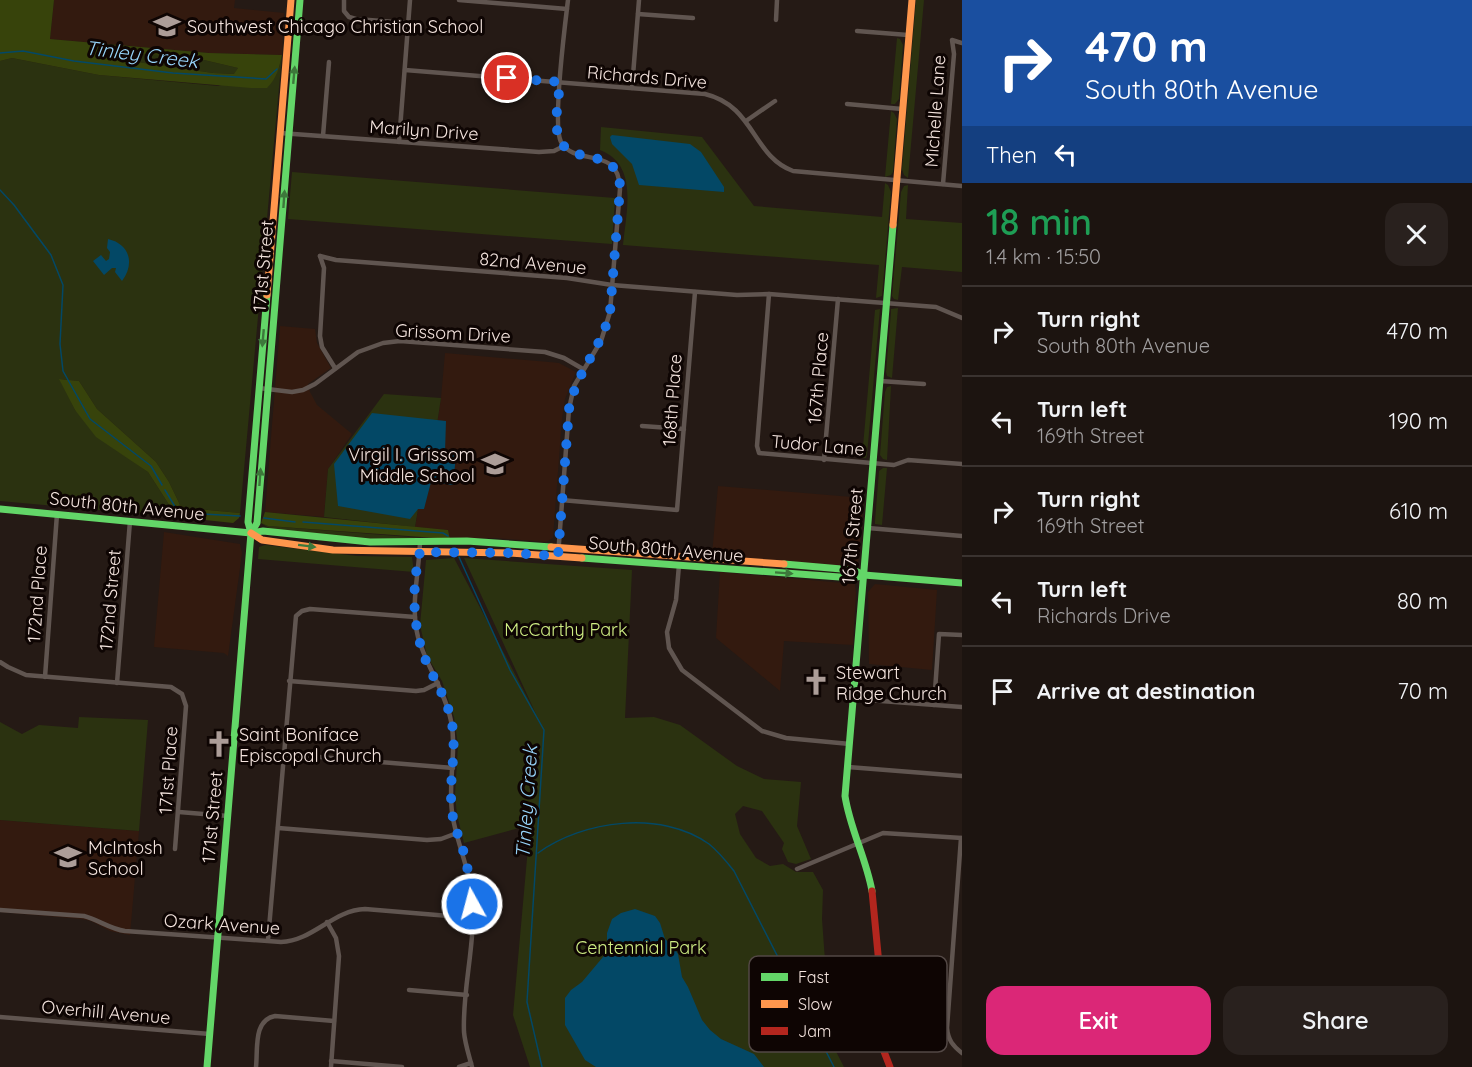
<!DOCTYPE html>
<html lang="en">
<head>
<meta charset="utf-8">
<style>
	:root { --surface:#1c1410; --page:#29211e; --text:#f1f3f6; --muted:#a09e9f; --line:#3a3330; --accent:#db2777 }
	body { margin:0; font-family:Quicksand,sans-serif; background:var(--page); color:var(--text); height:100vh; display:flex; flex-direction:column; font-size:22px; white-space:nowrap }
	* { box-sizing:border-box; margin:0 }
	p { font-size:20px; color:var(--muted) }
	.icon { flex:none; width:33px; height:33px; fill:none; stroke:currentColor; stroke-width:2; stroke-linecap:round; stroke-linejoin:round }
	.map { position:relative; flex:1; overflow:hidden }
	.side { display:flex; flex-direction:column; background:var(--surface); width:510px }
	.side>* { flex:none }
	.banner { background:#1a4fa0; color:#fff; overflow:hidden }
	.pin { position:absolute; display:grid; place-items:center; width:51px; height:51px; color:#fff; margin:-26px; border:3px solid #fff; border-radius:50%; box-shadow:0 2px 6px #0007 }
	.me { position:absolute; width:66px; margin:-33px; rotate:353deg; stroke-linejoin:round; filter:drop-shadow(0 0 4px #0008) }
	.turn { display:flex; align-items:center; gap:21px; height:126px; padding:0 24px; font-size:27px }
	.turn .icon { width:78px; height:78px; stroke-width:2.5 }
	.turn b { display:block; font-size:42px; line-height:51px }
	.then { display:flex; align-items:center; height:57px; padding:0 24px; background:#0003; gap:12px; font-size:22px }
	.round { display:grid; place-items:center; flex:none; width:63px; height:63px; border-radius:18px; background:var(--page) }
	.summary { display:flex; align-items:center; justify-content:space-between; height:102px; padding:0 24px }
	h1 { font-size:36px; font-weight:600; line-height:45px; color:#1e9e55 }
	.primary-button { display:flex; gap:12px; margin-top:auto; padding:12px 24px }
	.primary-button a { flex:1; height:69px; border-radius:18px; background:var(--accent); color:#fff; font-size:24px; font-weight:600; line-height:69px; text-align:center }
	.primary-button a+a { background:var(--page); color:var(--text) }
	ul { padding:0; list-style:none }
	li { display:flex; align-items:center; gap:18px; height:90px; padding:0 24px; border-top:2px solid var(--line) }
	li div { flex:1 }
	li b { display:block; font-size:22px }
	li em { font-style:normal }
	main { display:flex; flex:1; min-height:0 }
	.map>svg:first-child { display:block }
	.built { fill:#331a0f }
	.green { fill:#2b3210 }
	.forest { fill:#37430b; fill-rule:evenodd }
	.water { fill:#034866 }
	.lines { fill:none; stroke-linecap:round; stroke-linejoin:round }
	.stream { stroke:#034866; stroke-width:1.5 }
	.street { stroke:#605550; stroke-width:4.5 }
	.fast { stroke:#63d668; stroke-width:7 }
	.slow { stroke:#ff974d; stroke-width:7 }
	.jam { stroke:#b3261e; stroke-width:7 }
	.oneway { fill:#3d783b }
	.route { stroke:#1a73e8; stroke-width:10; stroke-dasharray:0 18 }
	.labels { text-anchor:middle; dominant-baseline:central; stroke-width:6; stroke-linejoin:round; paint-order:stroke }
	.poi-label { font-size:18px; fill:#f4e4de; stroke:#0e0503; text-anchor:start }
	.street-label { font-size:18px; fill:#f4e4de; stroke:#0e0503 }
	.park-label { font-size:18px; fill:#cfee84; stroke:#0e0503 }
	.water-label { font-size:20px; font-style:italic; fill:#96d3f9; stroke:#0e0503 }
	.key { fill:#0e0503; stroke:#534845; stroke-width:1.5 }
	.key-label { font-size:16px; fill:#f4e4de }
</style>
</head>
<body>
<main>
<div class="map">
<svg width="962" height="1067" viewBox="0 0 962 1067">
	<rect width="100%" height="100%" fill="#251a15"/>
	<!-- built -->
	<g class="built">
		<polygon points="54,0 235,0 234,8 284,13 282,55 209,53 50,39"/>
		<polygon points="280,326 315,329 317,343 331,368 308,384 310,392 317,405 352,434 328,469 324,517 265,512"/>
		<polygon points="445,353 549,362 559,363 576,372 565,399 562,419 553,538 546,542 495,538 450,539 448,530 415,527 418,509 424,509 441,398"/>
		<polygon points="718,486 864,498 858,563 851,567 712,555"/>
		<polygon points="164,532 240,544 242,553 228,656 224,653 154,647"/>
		<polygon points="720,572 855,584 856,593 853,645 784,641 780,691 716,638"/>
		<polygon points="875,584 937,590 932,670 869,664 868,592"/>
		<polygon points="0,820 139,831 130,935 110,931 91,921 82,919 0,912"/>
	</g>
	<!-- green -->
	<g class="green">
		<polygon points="916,0 924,0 908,178 904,175 902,169"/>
		<polygon points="897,38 900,39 903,45 899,99 895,104 891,104"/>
		<polygon points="141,54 187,56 238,68 235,74 213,73 136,62 138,56"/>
		<polygon points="282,55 240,513 186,508 180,505 169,482 156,462 97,409 79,381 60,379 75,410 123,454 148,472 177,517 0,501 0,61 12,58 99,75 218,86 279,67"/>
		<polygon points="891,111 894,113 897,119 893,172 891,175 885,177"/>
		<path d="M601,127L702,137L754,206L882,217L885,183L888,185L891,192L882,296L876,298L879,265L623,245C626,212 639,165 600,150Z"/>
		<polygon points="292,172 615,198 612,244 288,219"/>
		<polygon points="908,185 906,219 962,223 962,272 902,267 898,300 894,299 892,296 901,192 904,186"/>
		<polygon points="898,308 892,378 887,376 886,372 891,312 891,309"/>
		<polygon points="880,309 867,455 866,458 862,458 875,310"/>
		<polygon points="891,386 887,460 883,459 880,455 885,392 887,387"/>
		<polygon points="384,394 441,398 424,509 418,509 415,527 324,517 328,469"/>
		<polygon points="883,468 887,468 882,525 875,524 875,521 879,471"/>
		<polygon points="261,523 268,526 423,538 367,540 272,530"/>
		<polygon points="265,545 357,556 412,557 414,572 258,559 259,547"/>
		<polygon points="454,558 536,714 464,558 632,570 625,718 654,717 680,725 737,766 764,779 801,782 797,826 811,859 796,864 788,862 782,849 784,843 762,811 743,806 735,814 740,834 756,858 770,866 783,864 796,872 813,872 823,890 822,919 828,1002 827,1034 844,1067 530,1067 513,1015 530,825 464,843 457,815 455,795 458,745 454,717 442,681 427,656 420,625 426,560"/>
		<polygon points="79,717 148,720 139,831 0,820 0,722 22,734 39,725 78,728"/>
	</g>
	<!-- forest -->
	<g class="forest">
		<path d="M0,0H54L50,39L209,53L282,55C279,68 277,78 267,88H251L99,75L12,58L0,61ZM141,54L187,56L238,68L234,74L213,73L137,62L138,56Z"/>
		<polygon points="59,379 79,381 97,409 156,462 169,482 180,505 186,508 240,513 239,518 233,523 177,517 148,472 96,437 75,410"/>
		<polygon points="265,512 448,530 450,539 268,526 261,523"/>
	</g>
	<!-- water -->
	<g class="water">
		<polygon points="612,135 690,144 701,152 724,187 724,192 639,185 632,164 612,144 610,137"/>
		<path d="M108,239C130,244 135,264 122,281L115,272L116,268H112L104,275L93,261L101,255L106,261L109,259L110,252L107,248Z"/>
		<polygon points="372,413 446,421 445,452 456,455 453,485 431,482 424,509 418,509 410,519 338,506 334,464"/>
		<polygon points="635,909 655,916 660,923 665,939 673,946 678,954 682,977 688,987 702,1020 710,1030 721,1039 754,1054 764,1067 596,1067 585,1060 565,1025 565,998 571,990 582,982 603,957 607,948 607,933 612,919 621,913"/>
	</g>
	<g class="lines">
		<!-- stream -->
		<g class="stream">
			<polyline points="0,53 23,51 74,61 173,73 266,79 277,69"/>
			<polyline points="0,190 14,205 51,255 63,285 60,344 63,371 90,419 151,466 162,485"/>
			<polyline points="165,490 177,510 184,513 240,516"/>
			<polyline points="264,518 295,522"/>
			<polyline points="303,522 443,533 448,536"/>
			<polyline points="459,557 510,670 544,730 527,1002 542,1067"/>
			<path d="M538,853C583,820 662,810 709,844C719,852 726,861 734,871L834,1067"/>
		</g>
		<!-- street -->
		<g class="street">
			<polyline points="344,0 344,11 349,17 356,19 408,23"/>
			<polyline points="459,0 567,9"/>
			<polyline points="638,14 693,18"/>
			<polyline points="776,20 777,0"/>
			<polyline points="857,31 908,35"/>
			<path d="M405,70L705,94C755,106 752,156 793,171L962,186"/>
			<polyline points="632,88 639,0"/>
			<polyline points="847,104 902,109"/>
			<polyline points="746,121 775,101"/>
			<polyline points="280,133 539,152 554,151 564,146"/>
			<polyline points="323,136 329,62"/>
			<polyline points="399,142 410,0"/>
			<polyline points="943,184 954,54 952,40 962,43"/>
			<polyline points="320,256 336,260 567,278 612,285 737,295 769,294 936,307 962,318"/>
			<polyline points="320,256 324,268 320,336 322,347 335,368"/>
			<polyline points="769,294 757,446 759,453 894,465 908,460 962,464"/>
			<polyline points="880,381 924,384"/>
			<polyline points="259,388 292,392 303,390 315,384 358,352 383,343 400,341 545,352 564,358 583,369"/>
			<polyline points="642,426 684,429"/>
			<polyline points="824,460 838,299"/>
			<polyline points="561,500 677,510 695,292"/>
			<polyline points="868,528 962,536"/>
			<path d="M420,542C419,574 410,605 418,637C426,666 445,691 451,721C457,751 448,781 452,812C455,838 468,864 471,891C478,938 462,985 464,1032C465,1044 469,1055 472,1067"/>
			<path d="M558,556L569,409L574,386L601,341L610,312L620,189C619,144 576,168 561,142C552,125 565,25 568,0"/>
			<polyline points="679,565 676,600 667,632 669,648 682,670 762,731 786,738 850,744"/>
			<polyline points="0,662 8,667 26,675 171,687 182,694 186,706 175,849"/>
			<polyline points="45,677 57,514"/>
			<polyline points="289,681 416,691 424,690 438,683"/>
			<polyline points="117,683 130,521"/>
			<polyline points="854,699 962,707"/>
			<polyline points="934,705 939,634 962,635"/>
			<polyline points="283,754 453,768"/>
			<polyline points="848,767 962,776"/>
			<polyline points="179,812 228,816"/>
			<polyline points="278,828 427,840 441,839 457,833"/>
			<path d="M961,838L947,1028C948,1040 953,1046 962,1053"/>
			<polyline points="797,869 883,833 962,838"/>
			<path d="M0,910L84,916C99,920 110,929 125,931L281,942C313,941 333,910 365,909L473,918"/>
			<polyline points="327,922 336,938 339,956 331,1067"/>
			<polyline points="268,940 296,616 302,611 310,609 415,617"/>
			<polyline points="409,990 467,995"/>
			<polyline points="0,1017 210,1034"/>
			<polyline points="331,1061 402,1067"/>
			<path d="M256,1067C258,1049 253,1020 275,1016L334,1021"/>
			<polyline points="459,1067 471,1063"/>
		</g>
		<!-- fast -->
		<g class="fast">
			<polyline points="0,509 251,533 263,531 370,542 467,541 551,547"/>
			<polyline points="251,533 257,523 300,0"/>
			<polyline points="582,558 853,578 864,575"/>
			<polyline points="784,564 853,570 864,575 962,583"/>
			<path d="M872,891C866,858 850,829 845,796L893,225"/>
			<polyline points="207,1067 251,533 248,522 267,295"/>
		</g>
		<!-- slow -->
		<g class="slow">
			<polyline points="893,225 912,0"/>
			<polyline points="267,295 291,0"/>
			<polyline points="251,533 262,540 333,550 510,553 582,558"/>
			<polyline points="551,547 784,564"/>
		</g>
		<!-- jam -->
		<polyline class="jam" points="872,891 880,975 878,1036 890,1067"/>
	</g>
	<!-- one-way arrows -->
	<defs><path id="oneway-solid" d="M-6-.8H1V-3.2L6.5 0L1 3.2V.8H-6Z" transform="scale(1.5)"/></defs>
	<g class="oneway">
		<use href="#oneway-solid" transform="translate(294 75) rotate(-85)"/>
		<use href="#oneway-solid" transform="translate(284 199) rotate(-86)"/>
		<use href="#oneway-solid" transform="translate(263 338) rotate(95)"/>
		<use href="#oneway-solid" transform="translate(260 477) rotate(-86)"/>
		<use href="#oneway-solid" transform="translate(307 546) rotate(7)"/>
		<use href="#oneway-solid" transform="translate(784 573) rotate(4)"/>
	</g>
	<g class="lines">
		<!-- route -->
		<path class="route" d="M472,904C471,886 468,868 463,850C459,837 453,824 452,810C448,780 458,749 451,719C446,696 432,677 424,656C412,623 412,585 420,552L510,553L558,556L569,409C577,370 601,350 610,312L620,189C620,142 567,170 558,135C554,119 559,98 560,82L507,78"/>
	</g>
	<!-- icons -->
	<defs>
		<symbol id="school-bare" viewBox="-9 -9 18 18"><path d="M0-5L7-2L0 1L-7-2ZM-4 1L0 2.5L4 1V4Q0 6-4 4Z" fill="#ac9d98" stroke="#0e0503" stroke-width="2.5" paint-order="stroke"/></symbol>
		<symbol id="church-bare" viewBox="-9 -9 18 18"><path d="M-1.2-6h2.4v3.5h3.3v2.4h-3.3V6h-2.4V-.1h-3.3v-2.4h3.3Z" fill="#ac9d98" stroke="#0e0503" stroke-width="2.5" paint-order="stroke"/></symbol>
	</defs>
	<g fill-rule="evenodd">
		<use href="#school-bare" x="148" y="7" width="38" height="38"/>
		<use href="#school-bare" x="476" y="445" width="38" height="38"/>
		<use href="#church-bare" x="797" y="663" width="38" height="38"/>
		<use href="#church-bare" x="200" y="725" width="38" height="38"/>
		<use href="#school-bare" x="49" y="838" width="38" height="38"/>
	</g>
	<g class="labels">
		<!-- poi labels -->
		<g class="poi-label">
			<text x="187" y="26">Southwest Chicago Christian School</text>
			<text x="475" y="454" text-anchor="end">Virgil I. Grissom<tspan x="475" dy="21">Middle School</tspan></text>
			<text x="836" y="672">Stewart<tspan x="836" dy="21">Ridge Church</tspan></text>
			<text x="239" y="734">Saint Boniface<tspan x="239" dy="21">Episcopal Church</tspan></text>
			<text x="88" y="847">McIntosh<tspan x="88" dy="21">School</tspan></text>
		</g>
		<!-- street labels -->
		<g class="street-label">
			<text transform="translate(647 77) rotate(5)">Richards Drive</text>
			<text transform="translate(935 111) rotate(-86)">Michelle Lane</text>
			<text transform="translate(424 130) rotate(4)">Marilyn Drive</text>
			<text transform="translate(533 263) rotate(5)">82nd Avenue</text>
			<text transform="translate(263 266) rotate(-85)">171st Street</text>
			<text transform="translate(453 333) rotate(3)">Grissom Drive</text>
			<text transform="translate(818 378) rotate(-85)">167th Place</text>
			<text transform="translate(672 400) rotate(-86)">168th Place</text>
			<text transform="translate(818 445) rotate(5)">Tudor Lane</text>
			<text transform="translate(127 506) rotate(6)">South 80th Avenue</text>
			<text transform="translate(852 536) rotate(-85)">167th Street</text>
			<text transform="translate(666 549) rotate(5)">South 80th Avenue</text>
			<text transform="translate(37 594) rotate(-86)">172nd Place</text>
			<text transform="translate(110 600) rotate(-85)">172nd Street</text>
			<text transform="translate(168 770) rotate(-86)">171st Place</text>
			<text transform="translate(212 817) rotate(-85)">171st Street</text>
			<text transform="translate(222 924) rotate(4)">Ozark Avenue</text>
			<text transform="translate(106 1012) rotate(5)">Overhill Avenue</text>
		</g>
		<!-- park labels -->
		<g class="park-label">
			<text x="566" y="629">McCarthy Park</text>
			<text x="641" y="947">Centennial Park</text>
		</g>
		<!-- water labels -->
		<g class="water-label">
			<text transform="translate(142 54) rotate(7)">Tinley Creek</text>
			<text transform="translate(526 802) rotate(-86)">Tinley Creek</text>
		</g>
	</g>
	<!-- legend -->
	<rect x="749" y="956" width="198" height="96" rx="9" class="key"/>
	<rect x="761" y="973" width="27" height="8" fill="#63d668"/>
	<rect x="761" y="1000" width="27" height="8" fill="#ff974d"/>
	<rect x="761" y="1027" width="27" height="8" fill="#b3261e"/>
	<g class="key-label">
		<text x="798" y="983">Fast</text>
		<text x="798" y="1010">Slow</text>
		<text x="798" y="1037">Jam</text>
	</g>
</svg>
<div class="pin" style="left:507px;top:78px;background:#d93025"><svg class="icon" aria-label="arrive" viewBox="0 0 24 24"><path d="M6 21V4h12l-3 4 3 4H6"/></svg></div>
<svg class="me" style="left:472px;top:904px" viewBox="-20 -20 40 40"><circle r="17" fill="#1a73e8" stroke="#fff" stroke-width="3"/><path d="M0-11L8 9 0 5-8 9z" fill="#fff"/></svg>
</div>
<section class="side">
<div class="banner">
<div class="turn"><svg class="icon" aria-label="right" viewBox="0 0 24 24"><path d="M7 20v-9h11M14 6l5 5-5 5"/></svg><div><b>470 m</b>South 80th Avenue</div></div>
<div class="then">Then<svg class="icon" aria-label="left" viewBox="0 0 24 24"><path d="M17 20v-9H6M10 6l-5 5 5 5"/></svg></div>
</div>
<div class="summary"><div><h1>18 min</h1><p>1.4 km · 15:50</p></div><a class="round"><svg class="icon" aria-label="close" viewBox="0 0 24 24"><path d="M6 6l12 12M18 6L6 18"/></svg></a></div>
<ul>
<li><svg class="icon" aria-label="right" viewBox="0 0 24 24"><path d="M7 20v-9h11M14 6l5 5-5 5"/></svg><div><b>Turn right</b><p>South 80th Avenue</p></div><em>470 m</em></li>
<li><svg class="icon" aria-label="left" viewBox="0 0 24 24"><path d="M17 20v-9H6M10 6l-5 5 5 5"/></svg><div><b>Turn left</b><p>169th Street</p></div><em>190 m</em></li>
<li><svg class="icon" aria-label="right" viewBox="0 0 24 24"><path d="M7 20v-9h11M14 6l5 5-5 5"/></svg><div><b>Turn right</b><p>169th Street</p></div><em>610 m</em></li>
<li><svg class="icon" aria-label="left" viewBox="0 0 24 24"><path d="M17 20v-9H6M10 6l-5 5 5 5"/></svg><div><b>Turn left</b><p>Richards Drive</p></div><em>80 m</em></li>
<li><svg class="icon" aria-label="arrive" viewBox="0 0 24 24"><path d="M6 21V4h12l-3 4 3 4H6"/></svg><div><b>Arrive at destination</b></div><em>70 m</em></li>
</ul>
<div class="primary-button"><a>Exit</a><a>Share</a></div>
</section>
</main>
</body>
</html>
